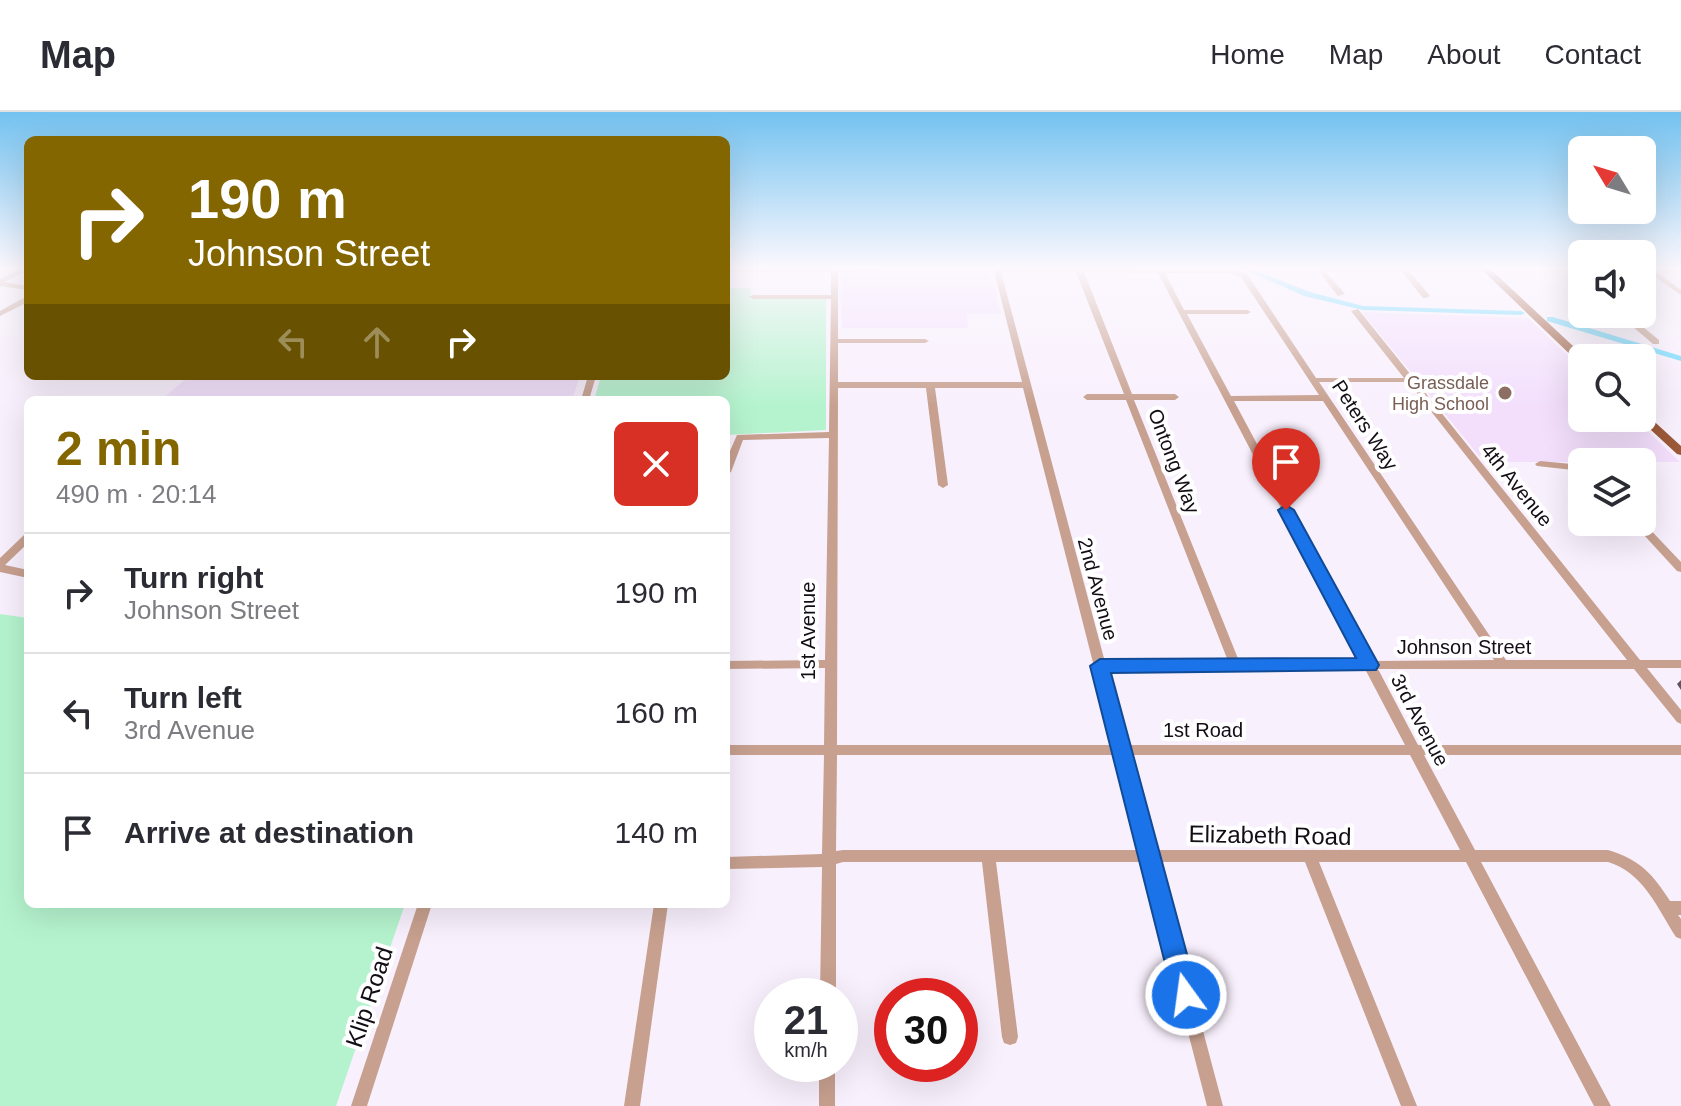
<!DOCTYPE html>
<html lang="en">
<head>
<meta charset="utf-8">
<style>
	:root { --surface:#fff; --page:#f7f7f7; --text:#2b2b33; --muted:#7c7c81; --line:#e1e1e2; --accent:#836600 }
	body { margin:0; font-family:Helvetica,sans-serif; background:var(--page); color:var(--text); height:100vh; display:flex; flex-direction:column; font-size:30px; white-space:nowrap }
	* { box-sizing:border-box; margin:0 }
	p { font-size:26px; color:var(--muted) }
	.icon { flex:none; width:44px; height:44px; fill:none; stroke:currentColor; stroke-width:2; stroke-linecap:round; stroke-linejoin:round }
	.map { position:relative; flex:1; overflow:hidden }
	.side { position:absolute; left:24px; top:284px; width:706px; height:512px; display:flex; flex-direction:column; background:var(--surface); border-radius:12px; box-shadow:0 8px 32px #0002 }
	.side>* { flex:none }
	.banner { position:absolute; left:24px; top:24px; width:706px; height:244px; border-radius:12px; box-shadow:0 8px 32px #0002; background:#836600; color:#fff; overflow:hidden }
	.needle { width:52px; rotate:308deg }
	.tools { position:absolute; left:1568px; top:24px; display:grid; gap:16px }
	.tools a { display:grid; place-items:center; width:88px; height:88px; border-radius:12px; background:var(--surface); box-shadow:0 8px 32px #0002; font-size:40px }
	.speed { position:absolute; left:754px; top:866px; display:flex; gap:16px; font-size:40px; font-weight:700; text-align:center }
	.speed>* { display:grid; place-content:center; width:104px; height:104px; border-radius:50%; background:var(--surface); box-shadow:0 8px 32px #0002; line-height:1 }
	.speed small { font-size:20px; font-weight:400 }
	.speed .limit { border:12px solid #d22; background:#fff; color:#111 }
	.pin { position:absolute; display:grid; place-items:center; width:68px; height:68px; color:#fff; margin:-82px -34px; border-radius:50% 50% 50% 0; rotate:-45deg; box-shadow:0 0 8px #0007 }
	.pin .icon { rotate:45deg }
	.me { position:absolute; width:88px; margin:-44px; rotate:346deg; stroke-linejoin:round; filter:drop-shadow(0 0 6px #0008) }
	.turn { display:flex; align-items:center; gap:28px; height:168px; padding:0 32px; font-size:36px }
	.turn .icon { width:104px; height:104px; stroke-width:2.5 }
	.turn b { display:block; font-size:56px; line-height:68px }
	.lanes { display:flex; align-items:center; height:76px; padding:0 32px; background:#0003; justify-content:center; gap:40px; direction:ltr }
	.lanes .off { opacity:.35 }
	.round { display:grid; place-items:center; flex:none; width:84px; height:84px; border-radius:12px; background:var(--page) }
	.head { display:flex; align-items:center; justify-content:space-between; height:136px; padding:0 32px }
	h1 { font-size:48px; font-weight:800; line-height:60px; color:var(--accent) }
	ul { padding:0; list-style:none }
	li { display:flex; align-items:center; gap:24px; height:120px; padding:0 32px; border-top:2px solid var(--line) }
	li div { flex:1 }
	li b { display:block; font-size:30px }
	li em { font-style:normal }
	header { display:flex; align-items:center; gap:48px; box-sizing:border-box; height:112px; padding:0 40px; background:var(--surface); border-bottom:2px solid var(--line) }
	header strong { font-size:38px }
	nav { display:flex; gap:44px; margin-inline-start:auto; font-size:28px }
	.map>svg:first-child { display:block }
	.built { fill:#f3dffc }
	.green { fill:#b5f3ce }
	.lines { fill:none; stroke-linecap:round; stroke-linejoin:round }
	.canal { fill:#64d8fd; fill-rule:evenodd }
	.minor { fill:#c7a08f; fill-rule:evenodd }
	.major { fill:#9b5939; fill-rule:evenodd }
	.wall { fill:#5f5465 }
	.route { fill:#1a73e8; stroke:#114b97; stroke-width:2 }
	.education-dot { fill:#8d6e63; stroke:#fff; stroke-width:3 }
	.labels { text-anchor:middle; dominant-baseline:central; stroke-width:8; stroke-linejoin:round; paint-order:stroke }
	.far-education-label { font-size:18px; fill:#785e54; stroke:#fff; text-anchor:end }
	.street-label { font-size:20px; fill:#130d15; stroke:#fff }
	.near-street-label { font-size:24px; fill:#130d15; stroke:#fff }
</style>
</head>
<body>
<header>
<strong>Map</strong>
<nav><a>Home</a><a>Map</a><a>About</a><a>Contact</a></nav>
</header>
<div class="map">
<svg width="1681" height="994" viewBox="0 0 1681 994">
	<rect width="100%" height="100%" fill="#f9f0fd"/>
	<!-- built -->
	<g class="built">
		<polygon points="891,155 990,155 989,172 995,176 1001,202 967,202 968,216 842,216 841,158 891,158"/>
		<polygon points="1362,200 1528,206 1582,257 1582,306 1634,306 1680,350 1484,350"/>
		<polygon points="189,264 580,264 572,288 161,288"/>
	</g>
	<!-- green -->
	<g class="green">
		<polygon points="726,176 751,176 751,187 826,187 826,318 726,323 726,288 594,288 601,264 726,264"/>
		<polygon points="0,502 28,506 28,792 405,792 336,994 0,994"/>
	</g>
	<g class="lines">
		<!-- canal -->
		<g class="canal">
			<polygon points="1238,155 1247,155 1310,180 1363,194 1521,199 1525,201 1521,203 1363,198 1304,184"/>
			<polygon points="1547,205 1553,205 1681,244 1681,249 1547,209"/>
		</g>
		<!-- minor -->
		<g class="minor">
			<polygon points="23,155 28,155 28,158 4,170 28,174 28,178 0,174 0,167"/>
			<path d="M993,155L1155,157V155H1162V157H1231L1247,162L1316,266H1404L1351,199L1358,197L1640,548H1681V556H1647L1681,598V612L1677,610L1634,557H1378L1418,633H1681V643H1424L1475,738H1608C1639,747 1653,762 1670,789H1681V803H1678L1681,807V827L1676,825C1658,797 1643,760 1608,750H1481L1611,994H1594L1466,750H1319L1417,994H1401L1305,750H1158L1223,994H1207L1144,750H996L1018,925L1016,931L1010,933L1004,931L1002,925L982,750H843L836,752V884H820L822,755L726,757V745L822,742L824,643H726V633H824L825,556L726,557V549L825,548L829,326L743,328L731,360L726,363V348L737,323L829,320L831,187H753L749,185L753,183H831V160H726V156H881V158L879,159L838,158V227H925L929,229L925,231H838V270H1022ZM1001,160H1076L1124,282H1087L1083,285L1087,288H1126L1228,549L1105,550ZM1084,160L1158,161L1361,549H1239L1134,288H1175L1179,285L1175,282H1132ZM1165,161H1230L1241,165L1319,283L1231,284L1187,202H1247L1251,200L1247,198H1184ZM1319,270H1408L1627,548H1506ZM838,276H926L938,373L943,376L948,373L935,276H1023L1114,633H837ZM1234,289H1323L1494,548L1373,549ZM1365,557L1405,633H1127L1107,558ZM837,643H1117L1141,738H843L836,739ZM1130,643H1410L1460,738H1155Z"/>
			<polygon points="1315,155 1487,156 1491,158 1487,160 1410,160 1430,184 1426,186 1423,186 1402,160 1326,160 1345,182 1338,184"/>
			<polygon points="1650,155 1681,178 1681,183 1642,156"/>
			<polygon points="1582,156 1582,160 1579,162 1582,165 1582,171 1570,161"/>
			<polygon points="25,185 28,185 28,190 0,204 0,199"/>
			<polygon points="1618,202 1627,202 1659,228 1659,232 1653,232"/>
			<polygon points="588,264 596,264 589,288 581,288"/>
			<polygon points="1540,349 1582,353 1582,359 1537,354 1535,352"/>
			<polygon points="1642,409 1681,450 1681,460 1677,459 1632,410"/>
			<polygon points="28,422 28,431 5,453 28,458 28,466 0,460 0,446 24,423"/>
			<polygon points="418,792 432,792 367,994 351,994"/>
			<polygon points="654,792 668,792 640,994 624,994"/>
			<rect x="819" y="952" width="16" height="42"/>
		</g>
		<!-- major -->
		<g class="major">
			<polygon points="1479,155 1488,155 1586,246 1582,246 1582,251 1578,250"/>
			<polygon points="1642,301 1646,302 1681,334 1681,343 1677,342 1638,306 1642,306"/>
		</g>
	</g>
	<!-- wall -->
	<polygon class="wall" points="1681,568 1681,578 1677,572"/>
	<!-- sky -->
	<linearGradient id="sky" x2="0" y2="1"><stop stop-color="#73c2f0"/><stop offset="0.53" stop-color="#fcf8fe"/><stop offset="1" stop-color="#fcf8fe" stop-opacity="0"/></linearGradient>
	<rect width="1681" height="294" fill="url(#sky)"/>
	<!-- route -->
	<polygon class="route" points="1286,393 1294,398 1379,553 1376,558 1111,561 1198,883 1195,892 1186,895 1177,892 1173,883 1090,554 1100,547 1356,546 1278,398"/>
	<!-- markers -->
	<circle class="education-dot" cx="1505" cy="281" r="8"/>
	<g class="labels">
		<!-- far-education labels -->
		<g class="far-education-label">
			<text x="1489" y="271">Grassdale<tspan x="1489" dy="21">High School</tspan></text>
		</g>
		<!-- street labels -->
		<g class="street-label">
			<text transform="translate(1365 313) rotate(57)">Peters Way</text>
			<text transform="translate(1174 349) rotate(69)">Ontong Way</text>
			<text transform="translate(1517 373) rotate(51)">4th Avenue</text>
			<text transform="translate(1098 477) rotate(75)">2nd Avenue</text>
			<text transform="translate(808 519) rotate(-90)">1st Avenue</text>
			<text x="1464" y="535">Johnson Street</text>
			<text transform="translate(1420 608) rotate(62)">3rd Avenue</text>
			<text x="1203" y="618">1st Road</text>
		</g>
		<!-- near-street labels -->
		<g class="near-street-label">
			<text transform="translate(1270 723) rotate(1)">Elizabeth Road</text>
			<text transform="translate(369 885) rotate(-72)">Klip Road</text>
		</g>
	</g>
</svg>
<div class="tools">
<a><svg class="needle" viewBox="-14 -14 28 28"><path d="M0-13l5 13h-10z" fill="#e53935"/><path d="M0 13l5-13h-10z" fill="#7c7c81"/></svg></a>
<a><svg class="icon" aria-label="sound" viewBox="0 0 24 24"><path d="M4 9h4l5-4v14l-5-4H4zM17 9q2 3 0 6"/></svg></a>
<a><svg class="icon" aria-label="search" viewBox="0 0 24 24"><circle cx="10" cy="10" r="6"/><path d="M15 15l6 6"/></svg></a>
<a><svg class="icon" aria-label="layers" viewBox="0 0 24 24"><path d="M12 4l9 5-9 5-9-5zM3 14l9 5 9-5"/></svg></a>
</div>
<div class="speed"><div>21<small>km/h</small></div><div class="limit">30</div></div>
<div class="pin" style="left:1286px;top:398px;background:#d93025"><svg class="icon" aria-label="arrive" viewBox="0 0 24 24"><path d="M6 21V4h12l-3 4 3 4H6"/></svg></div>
<svg class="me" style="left:1186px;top:883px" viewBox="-20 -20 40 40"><circle r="17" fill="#1a73e8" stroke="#fff" stroke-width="3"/><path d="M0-11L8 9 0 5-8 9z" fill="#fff"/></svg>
<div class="banner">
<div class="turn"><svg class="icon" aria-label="right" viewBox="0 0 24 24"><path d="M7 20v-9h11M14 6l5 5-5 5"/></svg><div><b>190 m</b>Johnson Street</div></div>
<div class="lanes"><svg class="icon off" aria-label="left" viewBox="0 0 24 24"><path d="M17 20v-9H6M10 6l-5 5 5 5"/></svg><svg class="icon off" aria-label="ahead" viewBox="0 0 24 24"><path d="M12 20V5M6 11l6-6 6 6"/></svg><svg class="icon" aria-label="right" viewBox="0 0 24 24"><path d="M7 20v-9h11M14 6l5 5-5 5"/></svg></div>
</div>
<section class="side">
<div class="head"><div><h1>2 min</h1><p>490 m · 20:14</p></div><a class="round" style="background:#d93025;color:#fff"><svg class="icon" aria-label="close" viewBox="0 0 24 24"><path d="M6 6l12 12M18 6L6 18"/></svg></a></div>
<ul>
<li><svg class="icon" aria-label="right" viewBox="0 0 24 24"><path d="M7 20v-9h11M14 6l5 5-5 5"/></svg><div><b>Turn right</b><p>Johnson Street</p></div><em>190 m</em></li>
<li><svg class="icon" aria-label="left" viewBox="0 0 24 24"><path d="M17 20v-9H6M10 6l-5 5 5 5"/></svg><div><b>Turn left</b><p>3rd Avenue</p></div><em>160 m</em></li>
<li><svg class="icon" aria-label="arrive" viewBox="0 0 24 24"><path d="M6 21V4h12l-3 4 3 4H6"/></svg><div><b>Arrive at destination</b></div><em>140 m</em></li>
</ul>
</section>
</div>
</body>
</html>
